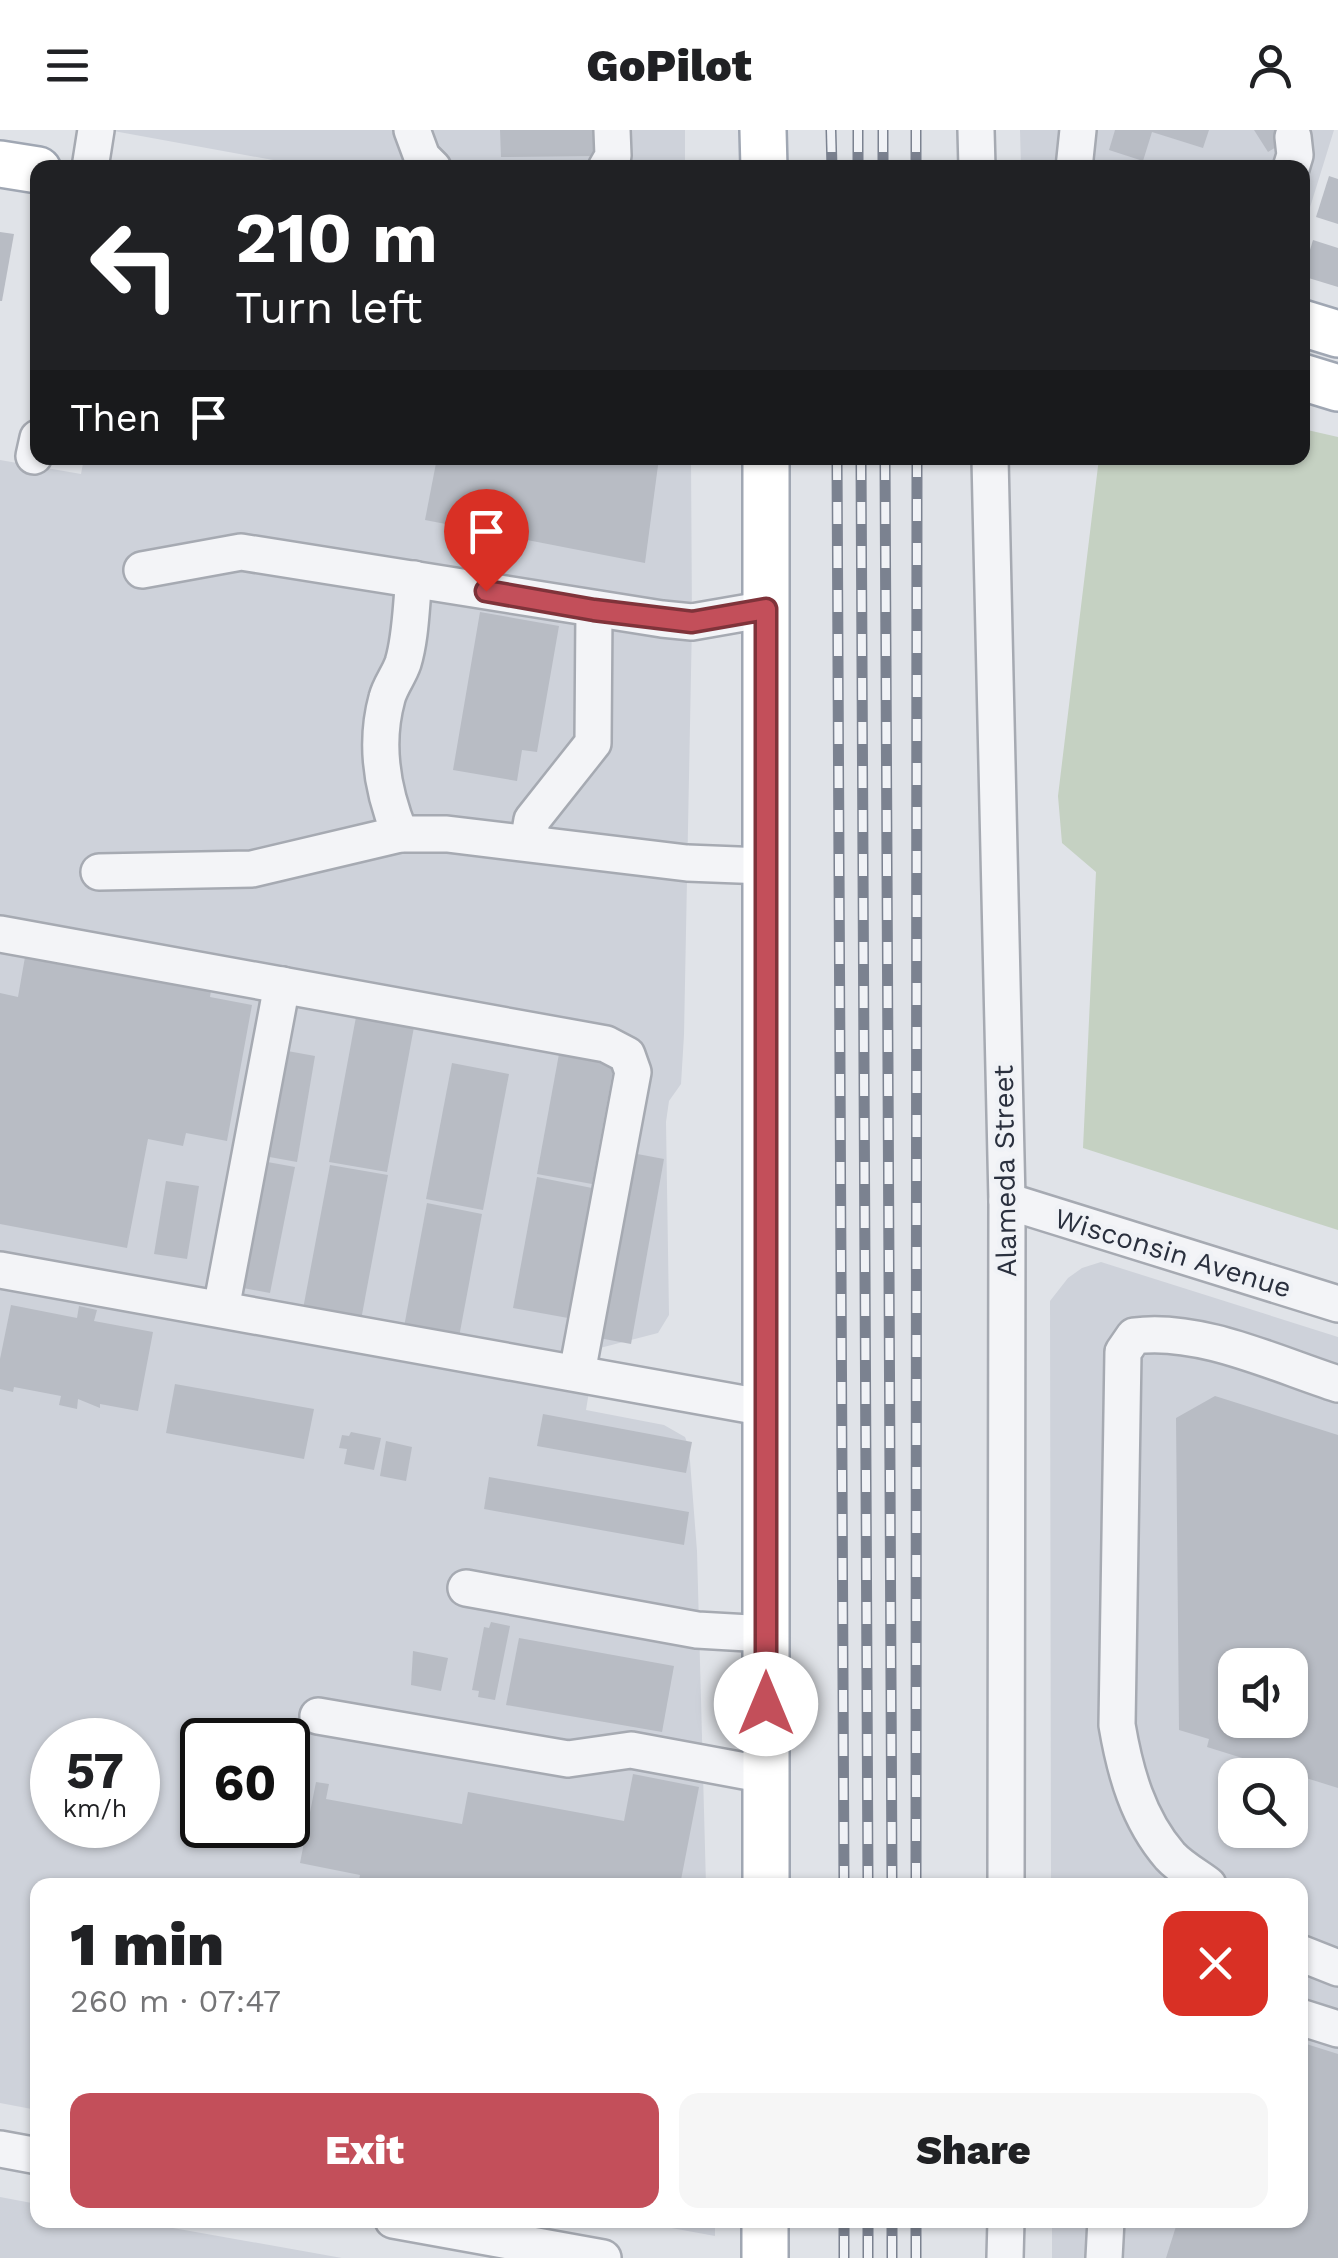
<!DOCTYPE html>
<html lang="en">
<head>
<meta charset="utf-8">
<style>
	:root { --surface:#fff; --page:#f6f6f6; --text:#202124; --muted:#757577; --accent:#c34f5a }
	body { margin:0; font-family:"Work Sans",sans-serif; background:var(--page); color:var(--text); height:100vh; display:flex; flex-direction:column; font-size:38px; white-space:nowrap }
	* { box-sizing:border-box; margin:0 }
	p { font-size:32px; color:var(--muted) }
	.icon { flex:none; width:55px; height:55px; fill:none; stroke:currentColor; stroke-width:2; stroke-linecap:round; stroke-linejoin:round }
	.map { position:relative; flex:1; overflow:hidden }
	.sheet { position:absolute; left:30px; top:1748px; width:1278px; height:350px; display:flex; flex-direction:column; background:var(--surface); border-radius:20px; box-shadow:0 2px 8px #0004 }
	.sheet>* { flex:none }
	.hud { position:absolute; left:30px; top:30px; width:1280px; height:305px; border-radius:20px; box-shadow:0 2px 8px #0004; background:#202124; color:#fff; overflow:hidden }
	.controls { position:absolute; left:1218px; top:1518px; display:grid; gap:20px }
	.controls a { display:grid; place-items:center; width:90px; height:90px; border-radius:20px; background:var(--surface); box-shadow:0 2px 8px #0004; font-size:50px }
	.speed { position:absolute; left:30px; top:1588px; display:flex; gap:20px; font-size:50px; font-weight:700; text-align:center }
	.speed>* { display:grid; place-content:center; width:130px; height:130px; border-radius:50%; background:var(--surface); box-shadow:0 2px 8px #0004; line-height:1 }
	.speed small { font-size:25px; font-weight:400 }
	.speed .limit { border:5px solid #111; border-radius:15px; background:#fff; color:#111 }
	.pin { position:absolute; display:grid; place-items:center; width:85px; height:85px; color:#fff; margin:-102px -42px; border-radius:50% 50% 50% 0; rotate:-45deg; box-shadow:0 0 10px #0007 }
	.pin .icon { rotate:45deg }
	.me { position:absolute; width:110px; margin:-55px; rotate:0deg; stroke-linejoin:round; filter:drop-shadow(0 0 8px #0008) }
	.turn { display:flex; align-items:center; gap:35px; height:210px; padding:0 40px; font-size:45px }
	.turn .icon { width:130px; height:130px; stroke-width:2.5 }
	.turn b { display:block; font-size:70px; line-height:85px }
	.then { display:flex; align-items:center; height:95px; padding:0 40px; background:#0003; gap:20px; font-size:38px }
	.round { display:grid; place-items:center; flex:none; width:105px; height:105px; border-radius:20px; background:var(--page) }
	.headline { display:flex; align-items:center; justify-content:space-between; height:170px; padding:0 40px }
	h1 { font-size:60px; font-weight:800; line-height:75px }
	.button { display:flex; gap:20px; margin-top:auto; padding:20px 40px }
	.button a { flex:1; height:115px; border-radius:20px; background:var(--accent); color:#fff; font-size:40px; font-weight:800; line-height:115px; text-align:center }
	.button a+a { background:var(--page); color:var(--text) }
	header { display:flex; justify-content:space-between; align-items:center; height:130px; padding:0 40px; background:var(--surface); font-size:45px; font-weight:800 }
	.map>svg:first-child { display:block }
	.built { fill:#ced2da; fill-rule:evenodd }
	.green { fill:#c5d1c2 }
	.building { fill:#b8bcc4; fill-rule:evenodd }
	.lines { fill:none; stroke-linecap:round; stroke-linejoin:round }
	.minor-casing { stroke:#a6aab2; stroke-width:40 }
	.major-casing { stroke:#a0a7b3; stroke-width:50 }
	.minor { stroke:#f3f4f7; stroke-width:35 }
	.major { stroke:#fff; stroke-width:45 }
	.rail-casing { stroke:#7b8290; stroke-width:11 }
	.rail { stroke:#f0f2f6; stroke-width:8; stroke-dasharray:22; stroke-linecap:butt }
	.route-casing { stroke:#7f333a; stroke-width:25 }
	.route { stroke:#c34f5a; stroke-width:18 }
	.labels { text-anchor:middle; dominant-baseline:central; stroke-width:9; stroke-linejoin:round; paint-order:stroke }
	.street-label { font-size:28px; fill:#2a303e; stroke:#f0f2f6 }
</style>
</head>
<body>
<header><svg class="icon" aria-label="menu" viewBox="0 0 24 24"><path d="M4 6h16M4 12h16M4 18h16"/></svg>GoPilot<svg class="icon" aria-label="person" viewBox="0 0 24 24"><circle cx="12" cy="8" r="4"/><path d="M4 21q1-7 8-7t8 7"/></svg></header>
<div class="map">
<svg width="1338" height="2128" viewBox="0 0 1338 2128">
	<rect width="100%" height="100%" fill="#e0e3e8"/>
	<!-- built -->
	<g class="built">
		<polygon points="108,0 685,0 685,37 311,37"/>
		<polygon points="1020,0 1334,0 1303,100 1302,38 1021,37"/>
		<path d="M84,328H691L692,492L684,905L681,954L669,971L666,992L669,1185L658,1203L596,1219L586,1280L664,1295L685,1307L689,1318L697,1421L706,1755H38L37,1980L0,1973V330L81,344ZM52,1610H138V1695H52ZM202,1610H288V1695H202Z"/>
		<path d="M1101,1132L1338,1207V2128H1052V2090H1300V1755H1051L1050,1171L1068,1148L1082,1138ZM1235,1535H1290V1590H1235ZM1235,1645H1290V1700H1235Z"/>
		<polygon points="0,2067 37,2074 38,2090 128,2090 342,2128 0,2128"/>
		<polygon points="629,2090 715,2090 715,2106 628,2090"/>
	</g>
	<!-- green -->
	<polygon class="green" points="1303,299 1338,307 1338,1100 1083,1018 1096,742 1062,713 1058,666 1099,328 1302,328"/>
	<!-- building -->
	<g class="building">
		<polygon points="500,0 599,0 600,26 501,27"/>
		<polygon points="1115,0 1209,0 1203,18 1152,2 1143,31 1109,20"/>
		<polygon points="1254,0 1304,0 1268,22"/>
		<polygon points="1329,46 1338,49 1338,94 1316,87"/>
		<polygon points="0,102 14,104 2,171 0,171"/>
		<polygon points="1313,110 1338,118 1338,157 1302,146"/>
		<polygon points="437,328 659,328 645,433 425,390"/>
		<polygon points="480,482 559,496 537,622 522,620 517,651 453,640"/>
		<polygon points="35,821 212,854 210,867 252,875 227,1011 186,1003 183,1016 148,1009 127,1118 0,1094 0,863 18,867 25,827 34,829"/>
		<polygon points="356,887 414,897 387,1042 329,1032"/>
		<polygon points="561,913 616,924 592,1054 537,1044"/>
		<polygon points="282,920 315,926 297,1032 264,1026"/>
		<polygon points="452,933 509,944 483,1080 426,1069"/>
		<polygon points="632,1023 664,1029 631,1214 599,1208"/>
		<polygon points="262,1031 295,1037 270,1163 238,1157"/>
		<polygon points="330,1035 388,1045 361,1190 303,1179"/>
		<polygon points="537,1047 592,1058 568,1188 513,1178"/>
		<polygon points="166,1051 199,1056 187,1129 154,1124"/>
		<polygon points="427,1073 482,1084 459,1207 404,1197"/>
		<polygon points="11,1175 77,1188 79,1176 97,1180 94,1191 153,1202 138,1281 100,1274 100,1278 78,1269 77,1279 59,1275 61,1266 14,1257 13,1262 0,1259 0,1229"/>
		<polygon points="175,1254 314,1279 304,1329 166,1303"/>
		<path d="M1215,1266L1338,1305V1658L1207,1617L1209,1609L1179,1600L1176,1288ZM1235,1535H1290V1590H1235Z"/>
		<polygon points="543,1284 692,1312 686,1343 537,1316"/>
		<polygon points="351,1302 381,1308 374,1340 344,1334 347,1319 339,1318 342,1305 349,1306"/>
		<polygon points="386,1311 412,1317 406,1351 380,1346"/>
		<polygon points="489,1347 689,1382 684,1415 484,1379"/>
		<polygon points="491,1492 510,1496 495,1570 478,1567 479,1561 472,1560 484,1497 489,1498"/>
		<polygon points="519,1508 674,1536 662,1602 506,1575"/>
		<polygon points="413,1521 448,1528 441,1561 411,1555"/>
		<polygon points="633,1644 699,1657 680,1755 414,1755 390,1750 390,1755 358,1755 360,1745 300,1733 316,1652 329,1654 326,1669 462,1694 468,1662 624,1691"/>
		<polygon points="1300,1912 1338,1924 1338,2128 1166,2128 1178,2090 1300,2090"/>
	</g>
	<g class="lines">
		<defs>
			<g id="minor">
				<polyline points="412,0 422,27 433,38"/>
				<polyline points="976,0 977,38"/>
				<polyline points="90,38 96,0"/>
				<polyline points="606,38 613,26 612,0"/>
				<polyline points="1074,38 1078,0"/>
				<polyline points="1291,38 1295,25 1293,7"/>
				<polyline points="34,326 38,308"/>
				<polyline points="990,328 1007,1071 1006,1755"/>
				<polyline points="142,440 241,422 662,489 692,492 767,479"/>
				<path d="M400,704C382,660 374,615 387,568C390,556 399,545 403,533C411,507 411,475 414,449"/>
				<polyline points="528,713 532,690 593,613 594,480"/>
				<polyline points="99,742 252,739 400,704 447,704 687,733 766,736"/>
				<polyline points="0,804 606,914 627,925 633,942 577,1243"/>
				<polyline points="1007,1071 1338,1174"/>
				<polyline points="0,1140 766,1278"/>
				<polyline points="221,1179 282,855"/>
				<polyline points="466,1458 697,1500 766,1504"/>
				<polyline points="318,1586 568,1629 631,1620 766,1645"/>
				<path d="M1208,1755C1196,1746 1180,1737 1170,1726C1138,1689 1125,1642 1117,1595L1123,1222L1134,1206C1199,1197 1276,1234 1338,1254"/>
				<polyline points="1300,1823 1338,1838"/>
				<polyline points="1300,1887 1338,1899"/>
				<polyline points="0,2019 38,2026"/>
				<polyline points="393,2090 603,2128"/>
				<polyline points="1005,2128 1006,2090"/>
				<polyline points="1104,2128 1106,2090"/>
			</g>
			<g id="major">
				<polyline points="763,0 764,38"/>
				<polyline points="0,34 38,40"/>
				<polyline points="1302,193 1338,204"/>
				<polyline points="1302,247 1338,258"/>
				<polyline points="766,1755 766,328"/>
				<polyline points="765,2128 765,2090"/>
			</g>
		</defs>
		<!-- minor casing -->
		<use href="#minor" class="minor-casing"/>
		<!-- major casing -->
		<use href="#major" class="major-casing"/>
		<!-- minor -->
		<use href="#minor" class="minor"/>
		<!-- major -->
		<use href="#major" class="major"/>
		<defs>
			<g id="rail">
				<polyline points="831,0 832,38"/>
				<polyline points="858,0 858,38"/>
				<polyline points="883,0 883,38"/>
				<polyline points="916,0 916,38"/>
				<polyline points="837,328 844,1755"/>
				<polyline points="861,328 868,1755"/>
				<polyline points="885,328 892,1755"/>
				<polyline points="916,1755 917,328"/>
				<polyline points="844,2128 844,2090"/>
				<polyline points="868,2128 868,2090"/>
				<polyline points="892,2128 892,2090"/>
				<polyline points="916,2128 916,2090"/>
			</g>
		</defs>
		<!-- rail casing -->
		<use href="#rail" class="rail-casing"/>
		<!-- rail -->
		<use href="#rail" class="rail"/>
	</g>
	<g class="lines">
		<defs>
			<polyline id="route" points="486,461 594,480 692,492 766,479 766,1574"/>
		</defs>
		<!-- route casing -->
		<use href="#route" class="route-casing"/>
		<!-- route -->
		<use href="#route" class="route"/>
	</g>
	<g class="labels">
		<!-- street labels -->
		<g class="street-label">
			<text transform="translate(1005 1041) rotate(-91)">Alameda Street</text>
			<text transform="translate(1173 1123) rotate(17)">Wisconsin Avenue</text>
		</g>
	</g>
</svg>
<div class="controls">
<a><svg class="icon" aria-label="sound" viewBox="0 0 24 24"><path d="M4 9h4l5-4v14l-5-4H4zM17 9q2 3 0 6"/></svg></a>
<a><svg class="icon" aria-label="search" viewBox="0 0 24 24"><circle cx="10" cy="10" r="6"/><path d="M15 15l6 6"/></svg></a>
</div>
<div class="speed"><div>57<small>km/h</small></div><div class="limit">60</div></div>
<div class="pin" style="left:486px;top:461px;background:#d93025"><svg class="icon" aria-label="arrive" viewBox="0 0 24 24"><path d="M6 21V4h12l-3 4 3 4H6"/></svg></div>
<svg class="me" style="left:766px;top:1574px" viewBox="-20 -20 40 40"><circle r="19" fill="#fff"/><path d="M0-13L10 11 0 6-10 11z" fill="#c34f5a"/></svg>
<div class="hud">
<div class="turn"><svg class="icon" aria-label="left" viewBox="0 0 24 24"><path d="M17 20v-9H6M10 6l-5 5 5 5"/></svg><div><b>210 m</b>Turn left</div></div>
<div class="then">Then<svg class="icon" aria-label="arrive" viewBox="0 0 24 24"><path d="M6 21V4h12l-3 4 3 4H6"/></svg></div>
</div>
<section class="sheet">
<div class="headline"><div><h1>1 min</h1><p>260 m · 07:47</p></div><a class="round" style="background:#d93025;color:#fff"><svg class="icon" aria-label="close" viewBox="0 0 24 24"><path d="M6 6l12 12M18 6L6 18"/></svg></a></div>
<div class="button"><a>Exit</a><a>Share</a></div>
</section>
</div>
</body>
</html>
